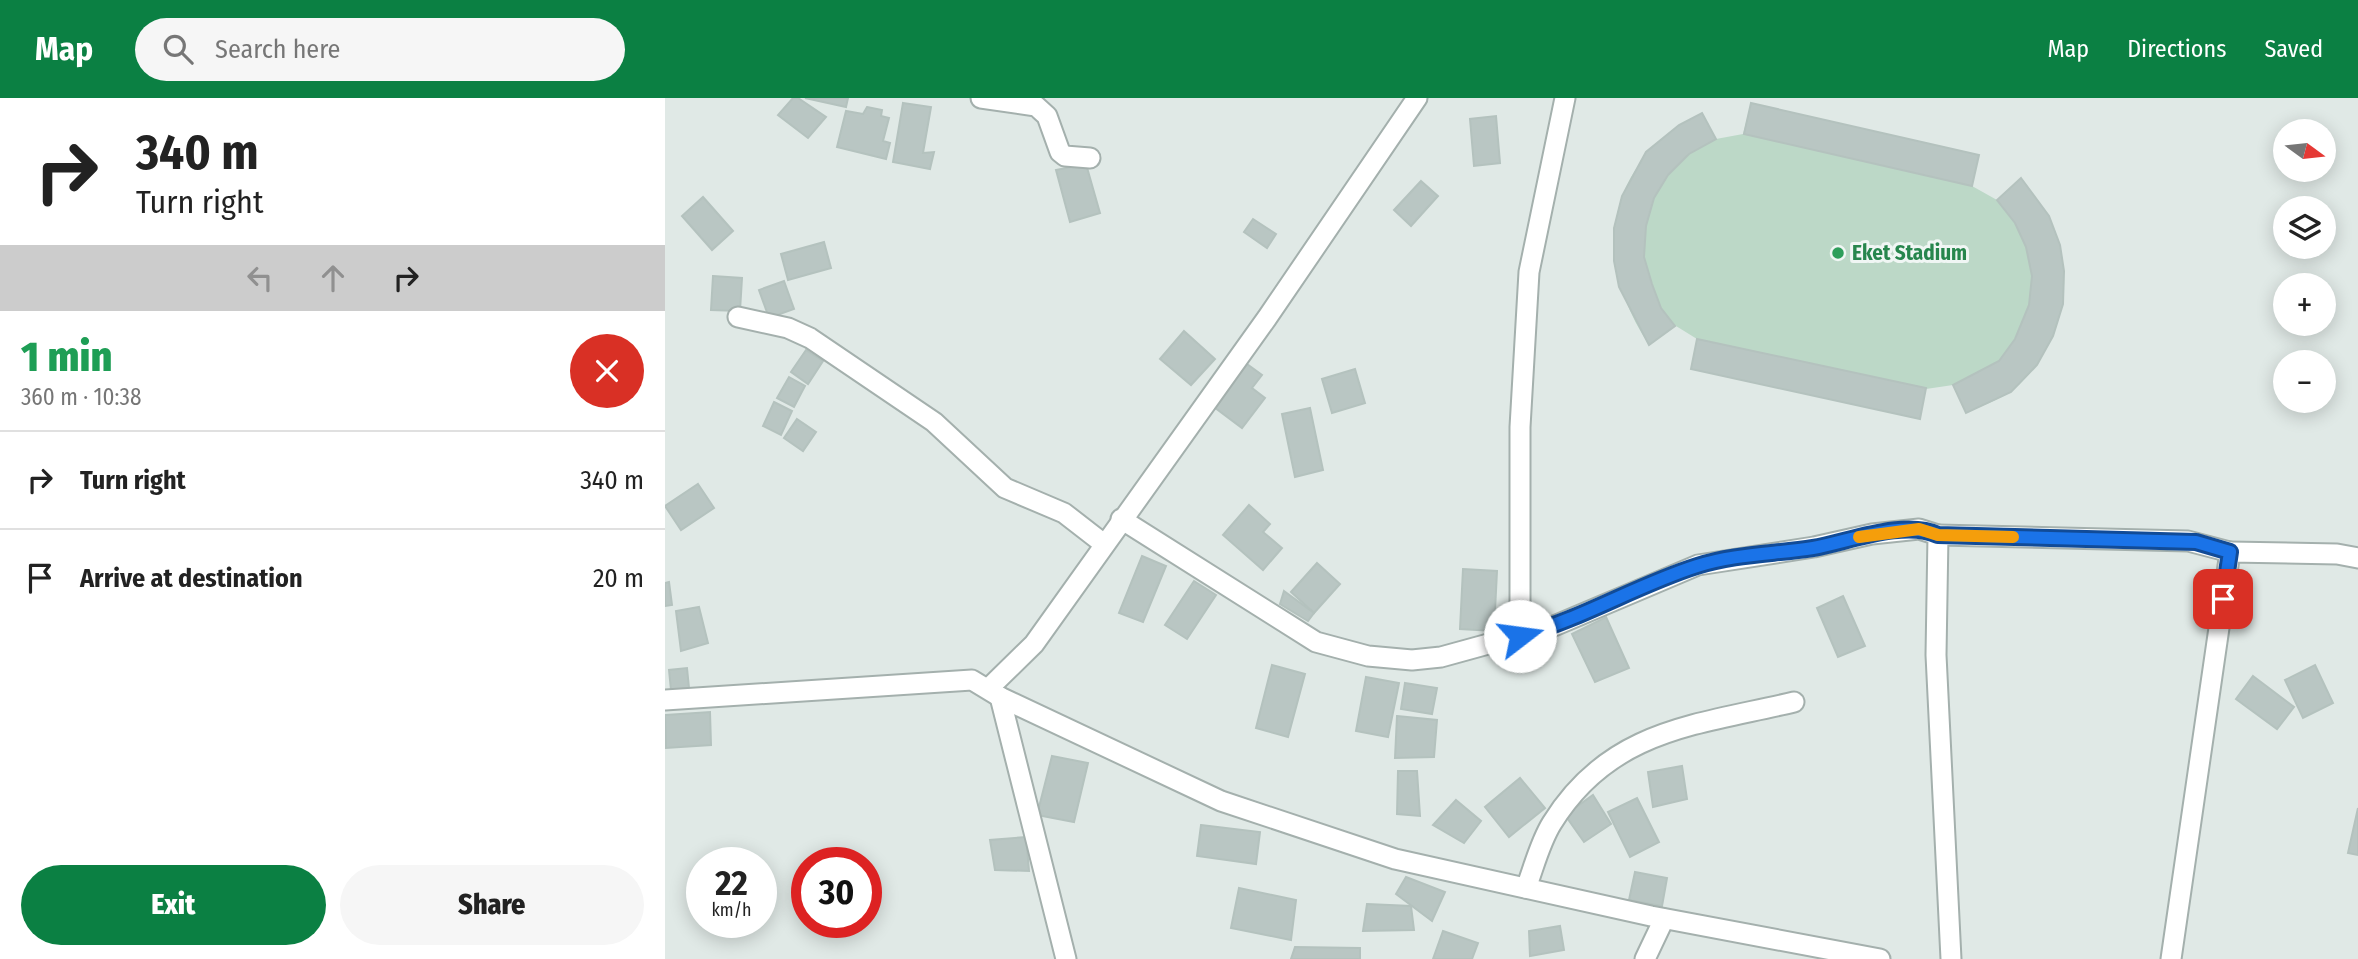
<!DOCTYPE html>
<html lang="en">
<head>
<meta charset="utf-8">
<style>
	:root { --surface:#fff; --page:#f6f6f6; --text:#222; --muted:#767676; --line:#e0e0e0; --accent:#0b8043 }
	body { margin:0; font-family:"Fira Sans Condensed",sans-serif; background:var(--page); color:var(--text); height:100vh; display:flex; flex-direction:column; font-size:26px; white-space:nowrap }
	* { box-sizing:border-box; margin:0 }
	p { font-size:23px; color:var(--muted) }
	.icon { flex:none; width:38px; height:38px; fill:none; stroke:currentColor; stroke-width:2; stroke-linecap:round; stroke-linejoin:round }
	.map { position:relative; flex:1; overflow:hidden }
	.panel { display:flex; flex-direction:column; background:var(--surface); width:665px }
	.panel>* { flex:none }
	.banner { background:#fff; color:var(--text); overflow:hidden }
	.needle { width:46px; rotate:105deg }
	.buttons { position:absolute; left:1608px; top:21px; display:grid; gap:14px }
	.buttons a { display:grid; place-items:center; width:63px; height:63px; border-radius:50%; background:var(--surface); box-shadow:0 4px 18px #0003; font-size:35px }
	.speed { position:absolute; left:21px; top:749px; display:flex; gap:14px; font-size:35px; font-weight:700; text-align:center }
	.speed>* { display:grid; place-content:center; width:91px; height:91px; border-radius:50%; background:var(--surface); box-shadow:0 4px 18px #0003; line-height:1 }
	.speed small { font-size:18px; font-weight:400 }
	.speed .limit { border:10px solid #d22; background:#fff; color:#111 }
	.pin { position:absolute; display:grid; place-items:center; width:60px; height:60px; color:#fff; margin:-30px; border-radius:14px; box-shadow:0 4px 10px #0006 }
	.me { position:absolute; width:77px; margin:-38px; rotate:75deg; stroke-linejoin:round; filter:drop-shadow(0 0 5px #0008) }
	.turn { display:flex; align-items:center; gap:24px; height:147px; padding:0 21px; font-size:32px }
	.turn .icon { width:91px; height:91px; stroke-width:2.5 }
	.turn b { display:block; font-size:49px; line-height:60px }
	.lanes { display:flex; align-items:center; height:66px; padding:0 21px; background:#0003; justify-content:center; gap:35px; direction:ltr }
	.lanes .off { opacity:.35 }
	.round { display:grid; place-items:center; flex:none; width:74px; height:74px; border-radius:37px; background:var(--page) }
	.head { display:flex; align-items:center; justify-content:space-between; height:119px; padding:0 21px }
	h1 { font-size:42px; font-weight:800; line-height:52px; color:#1e9e55 }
	.button { display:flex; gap:14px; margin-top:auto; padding:14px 21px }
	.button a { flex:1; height:80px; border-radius:42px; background:var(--accent); color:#fff; font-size:28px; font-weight:800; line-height:80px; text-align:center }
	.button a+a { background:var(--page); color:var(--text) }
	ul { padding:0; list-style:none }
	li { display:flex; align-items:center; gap:21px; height:98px; padding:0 21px; border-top:2px solid var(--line) }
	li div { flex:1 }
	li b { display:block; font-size:26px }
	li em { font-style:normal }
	header { display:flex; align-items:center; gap:42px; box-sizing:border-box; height:98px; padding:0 35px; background:var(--accent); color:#fff }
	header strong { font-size:33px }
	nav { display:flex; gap:38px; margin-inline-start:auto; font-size:24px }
	.search { width:490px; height:63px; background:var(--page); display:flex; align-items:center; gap:18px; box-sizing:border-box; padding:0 24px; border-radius:38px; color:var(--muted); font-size:26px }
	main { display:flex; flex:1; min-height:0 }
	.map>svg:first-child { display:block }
	.green { fill:#bcd8c7 }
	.building { fill:#b9c6c3; stroke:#b4c2be; stroke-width:2 }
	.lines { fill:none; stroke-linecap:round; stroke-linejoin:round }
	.minor-casing { stroke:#a4b0ad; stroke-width:23 }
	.minor { stroke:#fff; stroke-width:19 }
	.route-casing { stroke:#114b97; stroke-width:18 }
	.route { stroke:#1a73e8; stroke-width:12 }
	.slow { stroke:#f59e0b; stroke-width:12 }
	.leisure-dot { fill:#2e9e5b; stroke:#f0f6f4; stroke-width:2.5 }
	.labels { text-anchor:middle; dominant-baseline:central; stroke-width:6; stroke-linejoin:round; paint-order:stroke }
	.leisure-label { font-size:21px; font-weight:bold; fill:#27864d; stroke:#f0f6f4; text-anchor:start }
</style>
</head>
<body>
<header>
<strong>Map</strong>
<div class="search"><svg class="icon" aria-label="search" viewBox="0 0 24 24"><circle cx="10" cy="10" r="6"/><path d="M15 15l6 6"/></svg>Search here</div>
<nav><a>Map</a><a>Directions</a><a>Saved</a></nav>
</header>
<main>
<section class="panel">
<div class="banner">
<div class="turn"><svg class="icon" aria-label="right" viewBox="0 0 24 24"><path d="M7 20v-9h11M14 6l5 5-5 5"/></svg><div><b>340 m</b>Turn right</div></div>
<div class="lanes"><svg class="icon off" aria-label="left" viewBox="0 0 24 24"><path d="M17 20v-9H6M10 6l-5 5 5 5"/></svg><svg class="icon off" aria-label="ahead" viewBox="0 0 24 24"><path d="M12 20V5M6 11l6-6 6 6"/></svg><svg class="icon" aria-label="right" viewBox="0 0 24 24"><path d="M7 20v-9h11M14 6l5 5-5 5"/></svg></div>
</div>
<div class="head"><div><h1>1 min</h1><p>360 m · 10:38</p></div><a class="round" style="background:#d93025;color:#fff"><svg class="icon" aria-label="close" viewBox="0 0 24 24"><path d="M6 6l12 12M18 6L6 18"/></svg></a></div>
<ul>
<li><svg class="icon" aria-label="right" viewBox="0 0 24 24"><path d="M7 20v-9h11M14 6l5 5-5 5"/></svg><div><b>Turn right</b></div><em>340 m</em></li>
<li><svg class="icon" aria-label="arrive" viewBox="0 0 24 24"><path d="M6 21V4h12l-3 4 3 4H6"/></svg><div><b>Arrive at destination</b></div><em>20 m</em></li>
</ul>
<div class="button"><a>Exit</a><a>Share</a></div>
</section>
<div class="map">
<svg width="1693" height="861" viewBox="0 0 1693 861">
	<rect width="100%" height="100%" fill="#e0e9e6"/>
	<!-- green -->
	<path class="green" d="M1086,5L1314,57L1307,88L1332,102L1356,80C1399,132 1415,191 1380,253C1371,267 1359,285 1345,294C1332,303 1315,308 1301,315L1288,287L1261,291L1255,321L1026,271L1032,241L1011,228L984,247C926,159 939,65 1037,15L1051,41L1078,36Z"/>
	<!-- building -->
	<g class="building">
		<polygon points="128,0 133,0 161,19 143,40 113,17"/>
		<polygon points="140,0 183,0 181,9"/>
		<polygon points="238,5 266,9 258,55 269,54 265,71 228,64"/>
		<polygon points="1086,5 1314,57 1307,88 1079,36"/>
		<polygon points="202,9 217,12 216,18 224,20 218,43 225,45 221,61 172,49 181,13 198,16"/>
		<polygon points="1037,15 1051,41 1024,56 1003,77 989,100 981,128 979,159 987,186 996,210 1010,228 984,247 954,189 949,163 949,130 957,98 981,54 1014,27"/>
		<polygon points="831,18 835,65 809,68 805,21"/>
		<polygon points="421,66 435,115 405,124 391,72"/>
		<polygon points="1356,80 1384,118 1395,147 1399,173 1398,206 1388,238 1372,267 1346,294 1301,315 1288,287 1334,263 1350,241 1364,207 1367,178 1361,149 1350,125 1332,102"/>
		<polygon points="756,83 773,98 746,128 729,112"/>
		<polygon points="38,99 68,133 47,152 17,118"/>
		<polygon points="588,121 611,136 602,150 579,134"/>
		<polygon points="159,144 166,170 123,182 116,156"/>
		<polygon points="48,178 77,180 75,213 46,212"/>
		<polygon points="119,183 129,211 104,220 94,192"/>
		<polygon points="519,233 550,261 526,287 495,261"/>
		<polygon points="1032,241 1261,290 1255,321 1026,271"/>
		<polygon points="141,252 158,263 143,286 126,274"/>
		<polygon points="582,266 597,277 587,290 600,300 577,330 549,309"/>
		<polygon points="690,271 700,305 667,315 657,281"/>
		<polygon points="124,279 140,288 129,309 112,300"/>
		<polygon points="109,304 127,313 116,337 98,328"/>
		<polygon points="645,310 658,372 630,379 617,316"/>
		<polygon points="132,321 151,334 138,353 119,340"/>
		<polygon points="33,386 49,410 16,432 0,408"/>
		<polygon points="584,407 605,426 598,434 617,450 598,472 558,437"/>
		<polygon points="477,458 501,468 478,524 454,515"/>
		<polygon points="652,465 675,486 649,515 626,494"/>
		<polygon points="798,471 832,473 829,533 795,531"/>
		<polygon points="529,483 551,497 522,541 500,527"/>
		<polygon points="4,484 7,507 0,508 0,485"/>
		<polygon points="619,493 649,515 643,523 615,506"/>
		<polygon points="1178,498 1200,548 1173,559 1152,510"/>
		<polygon points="34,509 43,545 16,553 11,513"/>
		<polygon points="941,519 964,570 930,584 907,536"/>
		<polygon points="607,567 640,576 623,639 591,630"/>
		<polygon points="1650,567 1668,605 1638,620 1620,582"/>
		<polygon points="22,570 24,590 6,592 4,572"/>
		<polygon points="1588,578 1629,609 1612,631 1571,601"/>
		<polygon points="701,579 734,585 723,639 691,633"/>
		<polygon points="740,585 772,590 767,616 736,611"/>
		<polygon points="45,614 46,647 1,650 0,617"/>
		<polygon points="732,618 772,622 769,659 730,660"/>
		<polygon points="387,658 423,665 409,724 372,717"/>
		<polygon points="1017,668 1022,701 988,709 983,674"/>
		<polygon points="733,673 752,673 755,718 732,716"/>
		<polygon points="855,680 880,710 844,739 820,709"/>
		<polygon points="928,697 946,726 919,744 900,717"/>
		<polygon points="972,700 994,744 965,759 943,714"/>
		<polygon points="791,702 816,723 799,745 768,727"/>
		<polygon points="1693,710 1693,757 1683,755"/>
		<polygon points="536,727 595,734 591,766 532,758"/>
		<polygon points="361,739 364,773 330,772 325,742"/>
		<polygon points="970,774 1002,780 997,808 964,802"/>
		<polygon points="741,779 780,794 767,823 731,796"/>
		<polygon points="574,790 631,802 626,842 566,830"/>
		<polygon points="702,806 746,808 749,832 698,833"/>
		<polygon points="895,828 899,852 865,858 864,833"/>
		<polygon points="778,833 813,845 807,861 768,861"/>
		<polygon points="630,849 695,850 695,861 626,861"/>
	</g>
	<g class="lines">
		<defs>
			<g id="minor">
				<polyline points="316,0 371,8 382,18 395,54 400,58 425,60"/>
				<polyline points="73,219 123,230 145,240 269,324 340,390 399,415 439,446"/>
				<polyline points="456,421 651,544 703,558 747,562 776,559 889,528 1033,467 1149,449 1207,436 1254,431 1273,437 1271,557 1286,861"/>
				<polyline points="1273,437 1523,443 1565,454"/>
				<polyline points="855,538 855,329 864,174 900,0"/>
				<polyline points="324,590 369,546 602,220 752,0"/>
				<polyline points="335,599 401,861"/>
				<polyline points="0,602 307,582 335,599 556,703 730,761 986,818 1215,861"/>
				<path d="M861,790C869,769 875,744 887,725C945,631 1032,627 1129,604"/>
				<polyline points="980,861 999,821"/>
				<polyline points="1506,861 1565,454 1672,456 1693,460"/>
			</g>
		</defs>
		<!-- minor casing -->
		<use href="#minor" class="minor-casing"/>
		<!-- minor -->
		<use href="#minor" class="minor"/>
	</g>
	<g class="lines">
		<defs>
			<path id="route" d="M855,538C917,521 972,487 1032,468C1069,456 1110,456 1148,450C1183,444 1239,421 1273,437L1531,444L1565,454L1558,501"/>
		</defs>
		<!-- route casing -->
		<use href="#route" class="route-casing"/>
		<!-- route -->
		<use href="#route" class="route"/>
		<!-- slow -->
		<polyline class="slow" points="1194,439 1254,431 1273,437 1348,439"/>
	</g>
	<!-- markers -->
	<circle class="leisure-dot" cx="1173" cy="155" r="7"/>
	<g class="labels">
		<!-- leisure labels -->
		<g class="leisure-label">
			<text x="1187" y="155">Eket Stadium</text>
		</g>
	</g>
</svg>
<div class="buttons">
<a><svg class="needle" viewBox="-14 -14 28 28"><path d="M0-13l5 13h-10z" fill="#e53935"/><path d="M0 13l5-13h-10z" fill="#767676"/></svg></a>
<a><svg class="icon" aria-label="layers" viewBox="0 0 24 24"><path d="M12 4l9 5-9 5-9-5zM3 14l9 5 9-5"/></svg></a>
<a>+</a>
<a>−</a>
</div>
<div class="speed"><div>22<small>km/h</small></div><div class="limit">30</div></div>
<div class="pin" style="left:1558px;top:501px;background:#d93025"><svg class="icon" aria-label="arrive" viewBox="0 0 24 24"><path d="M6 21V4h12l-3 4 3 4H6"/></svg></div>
<svg class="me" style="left:855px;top:538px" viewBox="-20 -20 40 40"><circle r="19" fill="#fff"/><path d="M0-13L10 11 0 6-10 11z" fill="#1a73e8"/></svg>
</div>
</main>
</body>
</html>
